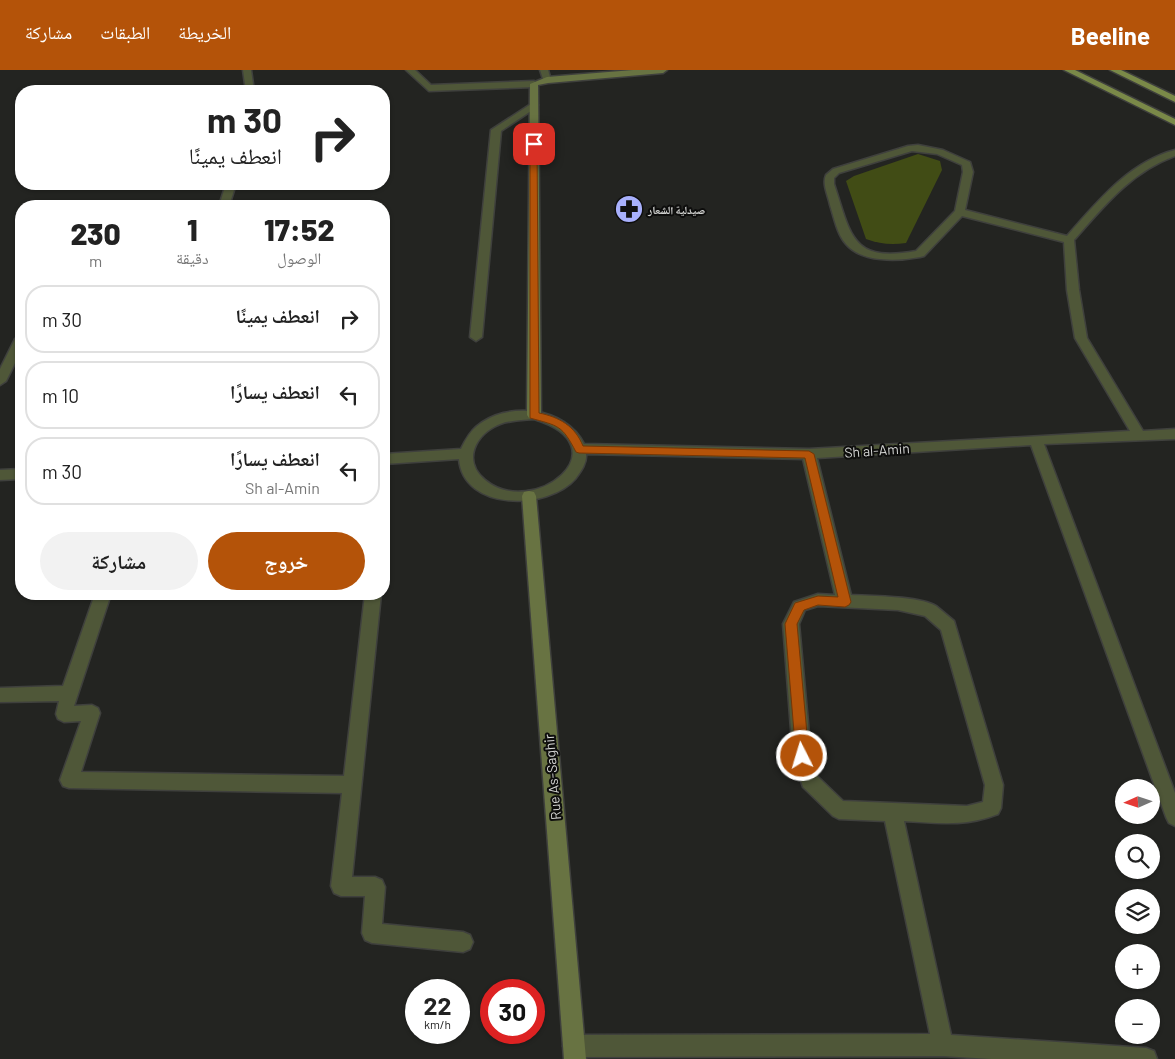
<!DOCTYPE html>
<html lang="ar">
<head>
<meta charset="utf-8">
<style>
	:root { --surface:#fff; --page:#f2f2f2; --text:#222; --muted:#767676; --line:#e0e0e0; --accent:#b45309 }
	body { margin:0; font-family:Barlow,"Noto Naskh Arabic",sans-serif; background:var(--page); color:var(--text); direction:rtl; height:100vh; display:flex; flex-direction:column; font-size:19px; white-space:nowrap }
	* { box-sizing:border-box; margin:0 }
	p { font-size:16px; color:var(--muted) }
	.icon { flex:none; width:28px; height:28px; fill:none; stroke:currentColor; stroke-width:2; stroke-linecap:round; stroke-linejoin:round }
	.map { position:relative; flex:1; overflow:hidden; direction:ltr }
	.side { position:absolute; left:15px; top:130px; width:375px; height:400px; display:flex; flex-direction:column; background:var(--surface); border-radius:20px; box-shadow:0 1px 4px #0004; direction:rtl }
	.side>* { flex:none }
	.top-card { position:absolute; left:15px; top:15px; width:375px; height:105px; border-radius:20px; box-shadow:0 1px 4px #0004; direction:rtl; background:#fff; color:var(--text); overflow:hidden }
	.needle { width:32px; rotate:267deg }
	.fabs { position:absolute; left:1115px; top:709px; display:grid; gap:10px }
	.fabs a { display:grid; place-items:center; width:45px; height:45px; border-radius:50%; background:var(--surface); box-shadow:0 1px 4px #0004; font-size:25px }
	.speed { position:absolute; left:405px; top:909px; display:flex; gap:10px; font-size:25px; font-weight:700; text-align:center }
	.speed>* { display:grid; place-content:center; width:65px; height:65px; border-radius:50%; background:var(--surface); box-shadow:0 1px 4px #0004; line-height:1 }
	.speed small { font-size:12px; font-weight:400 }
	.speed .limit { border:8px solid #d22; background:#fff; color:#111 }
	.pin { position:absolute; display:grid; place-items:center; width:42px; height:42px; color:#fff; margin:-21px; border-radius:10px; box-shadow:0 2px 8px #0006 }
	.me { position:absolute; width:55px; margin:-28px; rotate:355deg; stroke-linejoin:round; filter:drop-shadow(0 0 4px #0008) }
	.turn { display:flex; align-items:center; gap:18px; height:105px; padding:0 25px; font-size:22px }
	.turn .icon { width:65px; height:65px; stroke-width:2.5 }
	.turn b { display:block; font-size:35px; line-height:42px }
	.eta { display:flex; justify-content:space-evenly; align-items:center; height:85px; text-align:center }
	.eta b { font-size:30px; font-weight:800; line-height:35px }
	.primary-button { display:flex; gap:10px; margin-top:auto; padding:10px 25px }
	.primary-button a { flex:1; height:58px; border-radius:30px; background:var(--accent); color:#fff; font-size:20px; font-weight:800; line-height:58px; text-align:center }
	.primary-button a+a { background:var(--page); color:var(--text) }
	ul { padding:0; list-style:none }
	li { display:flex; align-items:center; gap:15px; height:68px; margin:0 10px 8px; padding:0 15px; border:2px solid var(--line); border-radius:20px }
	li div { flex:1 }
	li b { display:block; font-size:19px }
	li em { font-style:normal }
	header { display:flex; align-items:center; gap:30px; box-sizing:border-box; height:70px; padding:0 25px; background:var(--accent); color:#fff }
	header strong { font-size:24px }
	nav { display:flex; gap:28px; margin-inline-start:auto; font-size:18px }
	.map>svg:first-child { display:block }
	.green { fill:#414c15 }
	.lines { fill:none; stroke-linecap:round; stroke-linejoin:round }
	.lane-casing { stroke:#3f403d; stroke-width:3 }
	.street-casing { stroke:#3f403d; stroke-width:3 }
	.secondary-casing { stroke:#3f403d; stroke-width:3 }
	.primary-casing { stroke:#3f403d; stroke-width:3 }
	.lane { fill:#4f5738; fill-rule:evenodd }
	.street { fill:#4f5738; fill-rule:evenodd }
	.secondary { fill:#687342; fill-rule:evenodd }
	.primary { fill:#7a8948; fill-rule:evenodd }
	.route { fill:#b45309; stroke:#753606 }
	.labels { text-anchor:middle; dominant-baseline:central; stroke-width:4; stroke-linejoin:round; paint-order:stroke }
	.far-poi-label { font-size:11px; font-weight:bold; fill:#d4d5d3; stroke:#0d0d0c; text-anchor:start }
	.street-label { font-size:14px; fill:#d4d5d3; stroke:#0d0d0c }
</style>
</head>
<body>
<header>
<strong>Beeline</strong>
<nav><a>الخريطة</a><a>الطبقات</a><a>مشاركة</a></nav>
</header>
<div class="map">
<svg width="1175" height="989" viewBox="0 0 1175 989">
	<rect width="100%" height="100%" fill="#232421"/>
	<!-- green -->
	<path class="green" d="M918,84L940,91L942,100L906,173C891,175 880,174 866,169L846,111L854,106Z"/>
	<g class="lines">
		<defs>
			<polygon id="lane" points="534,32 538,35 537,37 501,61 482,267 476,271 470,267 491,60"/>
			<g id="street">
				<polygon points="243,0 251,0 254,21 246,21"/>
				<polygon points="406,0 415,0 431,15 534,11 538,14 534,17 429,21"/>
				<polygon points="540,0 548,0 551,10 550,12 544,12"/>
				<path d="M918,75L943,80L970,92L973,102L965,140L1067,166C1097,132 1129,92 1175,80V86C1131,102 1104,136 1074,170L1079,220L1087,268L1143,361L1175,359V369L1044,374L1175,723V756L1169,753L1166,747L1031,375L817,388L851,525C871,526 919,526 936,536C942,541 948,546 954,551L1003,715L1001,738L998,744C965,757 939,753 904,751L951,965L1146,978L1154,981L1157,989H991L943,986L574,987L566,984L563,976L566,968L574,965L930,964L885,751L839,749L833,746L803,717L793,686L783,554L794,532L818,524L835,525L803,389L586,384C587,393 581,401 576,408C548,441 463,441 459,389L384,394V384L461,379C465,371 469,363 476,357C507,330 566,337 584,374L809,379L1130,361L1075,268L1067,220L1064,172L962,146L924,186L920,187C898,191 862,193 846,174C837,164 834,147 830,135C828,125 822,114 826,105L833,99L908,76ZM912,81L937,84L962,95L963,102L955,141L916,181C851,193 851,165 834,114V108L839,103ZM534,349C625,377 533,450 485,410C462,391 475,364 500,354C511,350 523,350 534,349ZM818,536L898,540L925,546L941,560L985,715L983,732L967,736L843,731L817,706L811,686L799,554L805,540Z"/>
				<polygon points="226,114 236,114 229,136 219,136"/>
				<polygon points="21,265 21,281 6,311 0,315 0,299 15,269"/>
				<polygon points="21,399 21,409 0,410 0,400"/>
				<polygon points="95,524 111,524 74,636 92,635 98,638 100,643 81,702 344,706 365,524 381,524 352,807 375,807 382,810 385,817 382,854 463,862 470,865 473,872 470,879 463,882 372,873 365,870 362,863 365,826 341,826 334,823 331,816 342,723 69,718 63,716 60,710 81,651 64,652 58,649 56,644 59,631 0,632 0,618 63,616"/>
			</g>
			<g id="secondary">
				<polygon points="633,0 667,0 663,3 548,13 538,15 541,345 539,348 529,348 527,345 530,14 547,7"/>
				<polygon points="529,421 534,422 536,426 586,989 564,989 522,426 524,422"/>
			</g>
			<g id="primary">
				<polygon points="1064,0 1075,0 1175,49 1175,55"/>
				<polygon points="1110,0 1121,0 1175,26 1175,32"/>
			</g>
		</defs>
		<!-- lane casing -->
		<use href="#lane" class="lane-casing"/>
		<!-- street casing -->
		<use href="#street" class="street-casing"/>
		<!-- secondary casing -->
		<use href="#secondary" class="secondary-casing"/>
		<!-- primary casing -->
		<use href="#primary" class="primary-casing"/>
		<!-- lane -->
		<use href="#lane" class="lane"/>
		<!-- street -->
		<use href="#street" class="street"/>
		<!-- secondary -->
		<use href="#secondary" class="secondary"/>
		<!-- primary -->
		<use href="#primary" class="primary"/>
	</g>
	<!-- route -->
	<path class="route" d="M534,71L537,74L539,343C559,347 575,356 583,376L809,381L814,384L851,532L849,535L845,537L818,535L804,540L797,554L809,686L807,691L802,692L798,691L796,686L785,554L795,533L818,526L838,527L805,388L579,383L576,382C562,355 559,356 530,348V74Z"/>
	<!-- icons -->
	<defs>
		<symbol id="pharmacy-disc" viewBox="-11 -11 22 22"><circle r="9.5" fill="#a8b0fc" stroke="#0d0d0c"/><path d="M-2-6h4v4h4v4h-4v4h-4v-4h-4v-4h4Z" fill="#111"/></symbol>
	</defs>
	<g fill-rule="evenodd">
		<use href="#pharmacy-disc" x="613" y="123" width="32" height="32"/>
	</g>
	<g class="labels">
		<!-- far-poi labels -->
		<g class="far-poi-label">
			<text x="648" y="139">صيدلية الشعار</text>
		</g>
		<!-- street labels -->
		<g class="street-label">
			<text transform="translate(877 380) rotate(-4)">Sh al-Amin</text>
			<text transform="translate(552 707) rotate(-95)">Rue As-Saghir</text>
		</g>
	</g>
</svg>
<div class="fabs">
<a><svg class="needle" viewBox="-14 -14 28 28"><path d="M0-13l5 13h-10z" fill="#e53935"/><path d="M0 13l5-13h-10z" fill="#767676"/></svg></a>
<a><svg class="icon" aria-label="search" viewBox="0 0 24 24"><circle cx="10" cy="10" r="6"/><path d="M15 15l6 6"/></svg></a>
<a><svg class="icon" aria-label="layers" viewBox="0 0 24 24"><path d="M12 4l9 5-9 5-9-5zM3 14l9 5 9-5"/></svg></a>
<a>+</a>
<a>−</a>
</div>
<div class="speed"><div>22<small>km/h</small></div><div class="limit">30</div></div>
<div class="pin" style="left:534px;top:74px;background:#d93025"><svg class="icon" aria-label="arrive" viewBox="0 0 24 24"><path d="M6 21V4h12l-3 4 3 4H6"/></svg></div>
<svg class="me" style="left:802px;top:686px" viewBox="-20 -20 40 40"><circle r="17" fill="#b45309" stroke="#fff" stroke-width="3"/><path d="M0-11L8 9 0 5-8 9z" fill="#fff"/></svg>
<div class="top-card">
<div class="turn"><svg class="icon" aria-label="right" viewBox="0 0 24 24"><path d="M7 20v-9h11M14 6l5 5-5 5"/></svg><div><b>30 m</b>انعطف يمينًا</div></div>
</div>
<section class="side">
<div class="eta">
<div><b>17:52</b><p>الوصول</p></div>
<div><b>1</b><p>دقيقة</p></div>
<div><b>230</b><p>m</p></div>
</div>
<ul>
<li><svg class="icon" aria-label="right" viewBox="0 0 24 24"><path d="M7 20v-9h11M14 6l5 5-5 5"/></svg><div><b>انعطف يمينًا</b></div><em>30 m</em></li>
<li><svg class="icon" aria-label="left" viewBox="0 0 24 24"><path d="M17 20v-9H6M10 6l-5 5 5 5"/></svg><div><b>انعطف يسارًا</b></div><em>10 m</em></li>
<li><svg class="icon" aria-label="left" viewBox="0 0 24 24"><path d="M17 20v-9H6M10 6l-5 5 5 5"/></svg><div><b>انعطف يسارًا</b><p>Sh al-Amin</p></div><em>30 m</em></li>
</ul>
<div class="primary-button"><a>خروج</a><a>مشاركة</a></div>
</section>
</div>
</body>
</html>
